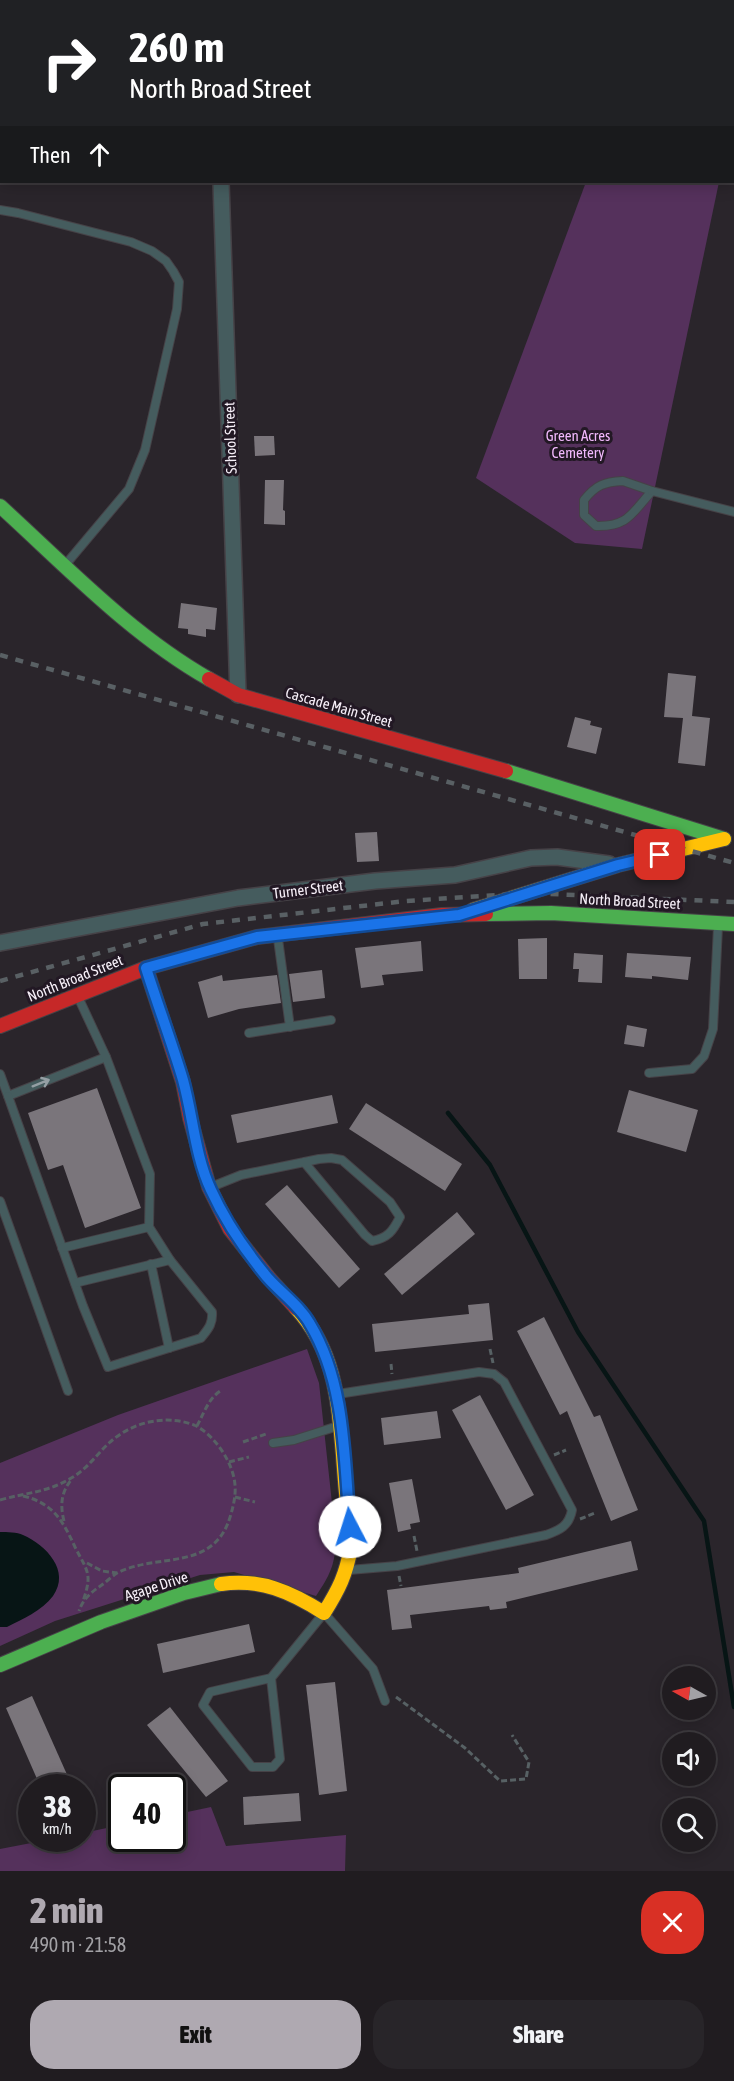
<!DOCTYPE html>
<html lang="en">
<head>
<meta charset="utf-8">
<style>
	:root { --surface:#201c20; --page:#282529; --text:#f1f3f6; --muted:#a2a1a5; --line:#3d3a3e; --accent:#afa9b1 }
	body { margin:0; font-family:"Asap Condensed",sans-serif; background:var(--page); color:var(--text); height:100vh; display:flex; flex-direction:column; font-size:22px; white-space:nowrap }
	* { box-sizing:border-box; margin:0 }
	p { font-size:20px; color:var(--muted) }
	.icon { flex:none; width:33px; height:33px; fill:none; stroke:currentColor; stroke-width:2; stroke-linecap:round; stroke-linejoin:round }
	.map { position:relative; height:1871px; overflow:hidden }
	.details { display:flex; flex-direction:column; background:var(--surface); flex:1 }
	.details>* { flex:none }
	.top-card { position:absolute; left:0px; top:0px; width:735px; height:183px; box-shadow:0 3px 15px #0003,0 0 0 2px var(--line); background:#202124; color:#fff; overflow:hidden }
	.needle { width:39px; rotate:278deg }
	.buttons { position:absolute; left:662px; top:1666px; display:grid; gap:12px }
	.buttons a { display:grid; place-items:center; width:54px; height:54px; border-radius:50%; background:var(--surface); box-shadow:0 3px 15px #0003,0 0 0 2px var(--line); font-size:30px }
	.speed { position:absolute; left:18px; top:1774px; display:flex; gap:12px; font-size:30px; font-weight:700; text-align:center }
	.speed>* { display:grid; place-content:center; width:78px; height:78px; border-radius:50%; background:var(--surface); box-shadow:0 3px 15px #0003,0 0 0 2px var(--line); line-height:1 }
	.speed small { font-size:15px; font-weight:400 }
	.speed .limit { border:3px solid #111; border-radius:9px; background:#fff; color:#111 }
	.pin { position:absolute; display:grid; place-items:center; width:51px; height:51px; color:#fff; margin:-26px; border-radius:12px; box-shadow:0 3px 9px #0006 }
	.me { position:absolute; width:66px; margin:-33px; rotate:355deg; stroke-linejoin:round; filter:drop-shadow(0 0 4px #0008) }
	.turn { display:flex; align-items:center; gap:21px; height:126px; padding:0 30px; font-size:27px }
	.turn .icon { width:78px; height:78px; stroke-width:2.5 }
	.turn b { display:block; font-size:42px; line-height:51px }
	.then { display:flex; align-items:center; height:57px; padding:0 30px; background:#0003; gap:12px; font-size:22px }
	.round { display:grid; place-items:center; flex:none; width:63px; height:63px; border-radius:24px; background:var(--page) }
	.head { display:flex; align-items:center; justify-content:space-between; height:102px; padding:0 30px }
	h1 { font-size:36px; font-weight:800; line-height:45px; color:var(--accent) }
	.cta { display:flex; gap:12px; margin-top:auto; padding:12px 30px }
	.cta a { flex:1; height:69px; border-radius:24px; background:var(--accent); color:#111; font-size:24px; font-weight:800; line-height:69px; text-align:center }
	.cta a+a { background:var(--page); color:var(--text) }
	.map>svg:first-child { display:block }
	.green { fill:#55315c }
	.water { fill:#071515 }
	.lines { fill:none; stroke-linecap:round; stroke-linejoin:round }
	.stream { stroke:#071515; stroke-width:4.5 }
	.building { fill:#7a757b }
	.lane-casing { stroke:#464247; stroke-width:10 }
	.street-casing { stroke:#464247; stroke-width:18 }
	.fast-casing { stroke:#464247; stroke-width:16 }
	.slow-casing { stroke:#464247; stroke-width:16 }
	.jam-casing { stroke:#464247; stroke-width:16 }
	.path { stroke:#576164; stroke-width:3; stroke-dasharray:6 3; stroke-linecap:butt }
	.lane { stroke:#455c5e; stroke-width:8 }
	.street { stroke:#455c5e; stroke-width:15 }
	.fast { stroke:#4caf50; stroke-width:14 }
	.slow { stroke:#ffc107; stroke-width:14 }
	.jam { stroke:#c62828; stroke-width:14 }
	.rail { stroke:#596064; stroke-width:4.5; stroke-dasharray:8 8; stroke-linecap:butt }
	.oneway { stroke:#959fa4 }
	.route-casing { stroke:#114b97; stroke-width:15 }
	.route { stroke:#1a73e8; stroke-width:10 }
	.labels { text-anchor:middle; dominant-baseline:central; stroke-width:6; stroke-linejoin:round; paint-order:stroke }
	.park-label { font-size:15px; fill:#f1b8fc; stroke:#221824 }
	.street-label { font-size:15px; fill:#f7f0f9; stroke:#221824 }
</style>
</head>
<body>
<div class="map">
<svg width="734" height="1871" viewBox="0 0 734 1871">
	<rect width="100%" height="100%" fill="#2a252b"/>
	<!-- green -->
	<g class="green">
		<polygon points="586,182 719,182 642,549 575,543 476,478"/>
		<path d="M307,1349L319,1383L336,1540C335,1565 330,1575 316,1596L234,1572L200,1575L55,1621L0,1646V1463L118,1415Z"/>
		<polygon points="211,1807 226,1846 346,1835 345,1871 0,1871 0,1849 52,1839 82,1839 83,1833 121,1825 122,1839 172,1839 173,1815"/>
	</g>
	<!-- water -->
	<path class="water" d="M0,1532C7,1532 17,1532 23,1535C46,1545 71,1571 53,1596C42,1611 22,1619 7,1627H0Z"/>
	<g class="lines">
		<!-- stream -->
		<polyline class="stream" points="448,1113 490,1165 578,1332 704,1521 734,1707"/>
	</g>
	<!-- building -->
	<g class="building">
		<polygon points="254,436 274,436 275,455 255,456"/>
		<polygon points="265,480 284,480 283,510 285,511 285,525 264,524"/>
		<polygon points="181,603 217,608 215,630 206,629 206,637 188,634 188,629 178,628"/>
		<polygon points="668,673 696,676 692,716 710,718 705,766 678,763 683,718 664,717"/>
		<polygon points="575,717 591,721 590,725 602,728 596,754 567,747"/>
		<polygon points="377,832 379,861 357,862 355,833"/>
		<polygon points="547,938 547,979 519,979 518,939"/>
		<polygon points="421,941 423,971 382,975 384,985 361,988 355,948"/>
		<polygon points="574,953 603,955 602,983 578,982 579,969 573,969"/>
		<polygon points="627,953 691,957 688,980 652,976 652,979 625,977"/>
		<polygon points="322,970 325,998 293,1002 289,974"/>
		<polygon points="222,975 223,981 277,975 281,1003 239,1009 208,1018 198,982"/>
		<polygon points="627,1025 647,1029 644,1047 624,1044"/>
		<polygon points="97,1088 141,1208 85,1228 63,1165 48,1170 28,1113"/>
		<polygon points="629,1090 698,1110 686,1152 617,1132"/>
		<polygon points="332,1095 338,1123 237,1143 231,1115"/>
		<polygon points="366,1103 462,1164 445,1191 349,1129"/>
		<polygon points="287,1185 360,1269 339,1288 265,1204"/>
		<polygon points="457,1212 475,1234 402,1295 384,1274"/>
		<polygon points="489,1303 493,1340 375,1352 372,1324 469,1314 468,1305"/>
		<polygon points="544,1317 594,1417 600,1415 638,1510 611,1521 567,1411 560,1415 517,1331"/>
		<polygon points="480,1395 534,1495 506,1510 452,1410"/>
		<polygon points="437,1411 441,1438 384,1445 381,1418"/>
		<polygon points="412,1479 420,1522 410,1524 411,1529 398,1532 389,1483"/>
		<polygon points="631,1541 638,1570 506,1602 507,1608 490,1610 489,1606 410,1615 412,1628 392,1630 387,1590 519,1573 518,1568"/>
		<polygon points="249,1624 255,1652 163,1673 157,1644"/>
		<polygon points="335,1682 347,1791 319,1795 306,1685"/>
		<polygon points="32,1696 73,1788 41,1788 6,1708"/>
		<polygon points="170,1707 228,1781 206,1797 147,1725"/>
		<polygon points="299,1793 301,1821 244,1825 243,1797"/>
	</g>
	<g class="lines">
		<defs>
			<g id="lane">
				<polyline points="0,210 18,213 131,242 152,251 166,261 173,271 179,282 177,309 145,450 129,489 66,564"/>
				<path d="M623,481L652,491C632,513 628,527 596,526L584,515V500C596,485 604,482 623,481Z"/>
				<polyline points="652,491 734,512"/>
				<polyline points="278,939 290,1027"/>
				<polyline points="249,1033 331,1020"/>
				<polyline points="649,1073 692,1069 704,1056 713,1029 718,927"/>
				<polyline points="0,1074 8,1096 106,1057"/>
				<path d="M8,1096L83,1306L108,1367L201,1338C208,1329 213,1324 212,1312L170,1260L149,1227L150,1174L106,1057L79,999"/>
				<path d="M211,1187L241,1175L319,1159L331,1158L342,1160L390,1202L400,1217C393,1231 388,1238 372,1241L365,1235L304,1162"/>
				<polyline points="0,1201 68,1391"/>
				<polyline points="62,1248 149,1227"/>
				<polyline points="151,1264 169,1348"/>
				<polyline points="75,1283 170,1260"/>
				<path d="M338,1394L479,1372L494,1374L504,1382L572,1510C569,1526 560,1530 546,1535L397,1566L349,1570"/>
				<polyline points="273,1443 294,1440 338,1426"/>
				<polyline points="271,1678 210,1692 203,1705 252,1767 273,1767 280,1759 271,1678 324,1613 373,1669 385,1701"/>
			</g>
			<g id="street">
				<polyline points="221,182 238,695"/>
				<polyline points="0,943 238,898 375,881 455,875 531,858 557,857 609,864"/>
			</g>
			<g id="fast">
				<path d="M0,506C66,566 130,634 209,679"/>
				<polyline points="506,771 724,839"/>
				<polyline points="486,914 551,913 734,924"/>
				<polyline points="0,1665 101,1622 184,1593 221,1584"/>
			</g>
			<g id="slow">
				<polyline points="473,910 618,865 724,839"/>
				<path d="M221,1584C260,1578 291,1592 324,1613C339,1589 346,1575 351,1547C348,1516 345,1485 343,1455C338,1400 335,1350 296,1308"/>
			</g>
			<g id="jam">
				<polyline points="209,679 238,695 506,771"/>
				<polyline points="146,968 183,1082 190,1118 209,1187 230,1229 268,1277 296,1308"/>
				<polyline points="0,1026 146,968 257,937 442,915 486,914"/>
			</g>
		</defs>
		<!-- lane casing -->
		<use href="#lane" class="lane-casing"/>
		<!-- street casing -->
		<use href="#street" class="street-casing"/>
		<!-- fast casing -->
		<use href="#fast" class="fast-casing"/>
		<!-- slow casing -->
		<use href="#slow" class="slow-casing"/>
		<!-- jam casing -->
		<use href="#jam" class="jam-casing"/>
		<!-- path -->
		<g class="path">
			<polyline points="490,1349 493,1363"/>
			<polyline points="391,1364 392,1374"/>
			<path d="M197,1426C204,1413 209,1397 222,1390"/>
			<polyline points="243,1442 266,1434"/>
			<polyline points="554,1455 566,1450"/>
			<polyline points="229,1462 249,1457"/>
			<path d="M23,1496C53,1503 63,1521 75,1547C87,1571 93,1573 83,1601"/>
			<polyline points="235,1497 255,1502"/>
			<path d="M0,1500C28,1492 47,1493 73,1477C88,1468 97,1454 109,1443C132,1422 165,1414 194,1425C212,1433 228,1456 233,1474C237,1488 235,1500 231,1514C215,1573 158,1552 117,1573C111,1577 105,1583 99,1587C90,1593 82,1601 79,1611"/>
			<polyline points="580,1519 595,1513"/>
			<path d="M64,1521C60,1505 61,1493 71,1480"/>
			<polyline points="414,1536 417,1551"/>
			<polyline points="87,1563 102,1571 117,1573"/>
			<polyline points="399,1576 401,1586"/>
			<polyline points="396,1697 465,1748 500,1781 526,1779 529,1762 512,1735"/>
		</g>
		<!-- lane -->
		<use href="#lane" class="lane"/>
		<!-- street -->
		<use href="#street" class="street"/>
		<!-- fast -->
		<use href="#fast" class="fast"/>
		<!-- slow -->
		<use href="#slow" class="slow"/>
		<!-- jam -->
		<use href="#jam" class="jam"/>
		<!-- rail -->
		<g class="rail">
			<polyline points="0,655 734,863"/>
			<polyline points="0,981 203,924 406,901 528,893 734,902"/>
		</g>
	</g>
	<!-- one-way arrows -->
	<defs><path id="oneway-shaft" d="M-6 0H5M1.5-3L5.5 0L1.5 3" fill="none" stroke-width="1.6" stroke-linecap="round" stroke-linejoin="round" transform="scale(1.5)"/></defs>
	<use class="oneway" href="#oneway-shaft" transform="translate(41 1083) rotate(-22)"/>
	<g class="lines">
		<defs>
			<path id="route" d="M350,1527C344,1459 346,1384 310,1324C300,1306 281,1293 267,1277C244,1249 226,1223 211,1190C195,1156 193,1116 183,1080C172,1043 158,1006 146,968L257,937L459,915L618,865L660,855"/>
		</defs>
		<!-- route casing -->
		<use href="#route" class="route-casing"/>
		<!-- route -->
		<use href="#route" class="route"/>
	</g>
	<g class="labels">
		<!-- park labels -->
		<g class="park-label">
			<text x="578" y="435">Green Acres<tspan x="578" dy="17">Cemetery</tspan></text>
		</g>
		<!-- street labels -->
		<g class="street-label">
			<text transform="translate(230 438) rotate(-92)">School Street</text>
			<text transform="translate(339 707) rotate(16)">Cascade Main Street</text>
			<text transform="translate(308 889) rotate(-7)">Turner Street</text>
			<text transform="translate(630 901) rotate(3)">North Broad Street</text>
			<text transform="translate(75 978) rotate(-22)">North Broad Street</text>
			<text transform="translate(156 1586) rotate(-18)">Agape Drive</text>
		</g>
	</g>
</svg>
<div class="buttons">
<a><svg class="needle" viewBox="-14 -14 28 28"><path d="M0-13l5 13h-10z" fill="#e53935"/><path d="M0 13l5-13h-10z" fill="#a2a1a5"/></svg></a>
<a><svg class="icon" aria-label="sound" viewBox="0 0 24 24"><path d="M4 9h4l5-4v14l-5-4H4zM17 9q2 3 0 6"/></svg></a>
<a><svg class="icon" aria-label="search" viewBox="0 0 24 24"><circle cx="10" cy="10" r="6"/><path d="M15 15l6 6"/></svg></a>
</div>
<div class="speed"><div>38<small>km/h</small></div><div class="limit">40</div></div>
<div class="pin" style="left:660px;top:855px;background:#d93025"><svg class="icon" aria-label="arrive" viewBox="0 0 24 24"><path d="M6 21V4h12l-3 4 3 4H6"/></svg></div>
<svg class="me" style="left:350px;top:1527px" viewBox="-20 -20 40 40"><circle r="19" fill="#fff"/><path d="M0-13L10 11 0 6-10 11z" fill="#1a73e8"/></svg>
<div class="top-card">
<div class="turn"><svg class="icon" aria-label="right" viewBox="0 0 24 24"><path d="M7 20v-9h11M14 6l5 5-5 5"/></svg><div><b>260 m</b>North Broad Street</div></div>
<div class="then">Then<svg class="icon" aria-label="ahead" viewBox="0 0 24 24"><path d="M12 20V5M6 11l6-6 6 6"/></svg></div>
</div>
</div>
<section class="details">
<div class="head"><div><h1>2 min</h1><p>490 m · 21:58</p></div><a class="round" style="background:#d93025;color:#fff"><svg class="icon" aria-label="close" viewBox="0 0 24 24"><path d="M6 6l12 12M18 6L6 18"/></svg></a></div>
<div class="cta"><a>Exit</a><a>Share</a></div>
</section>
</body>
</html>
